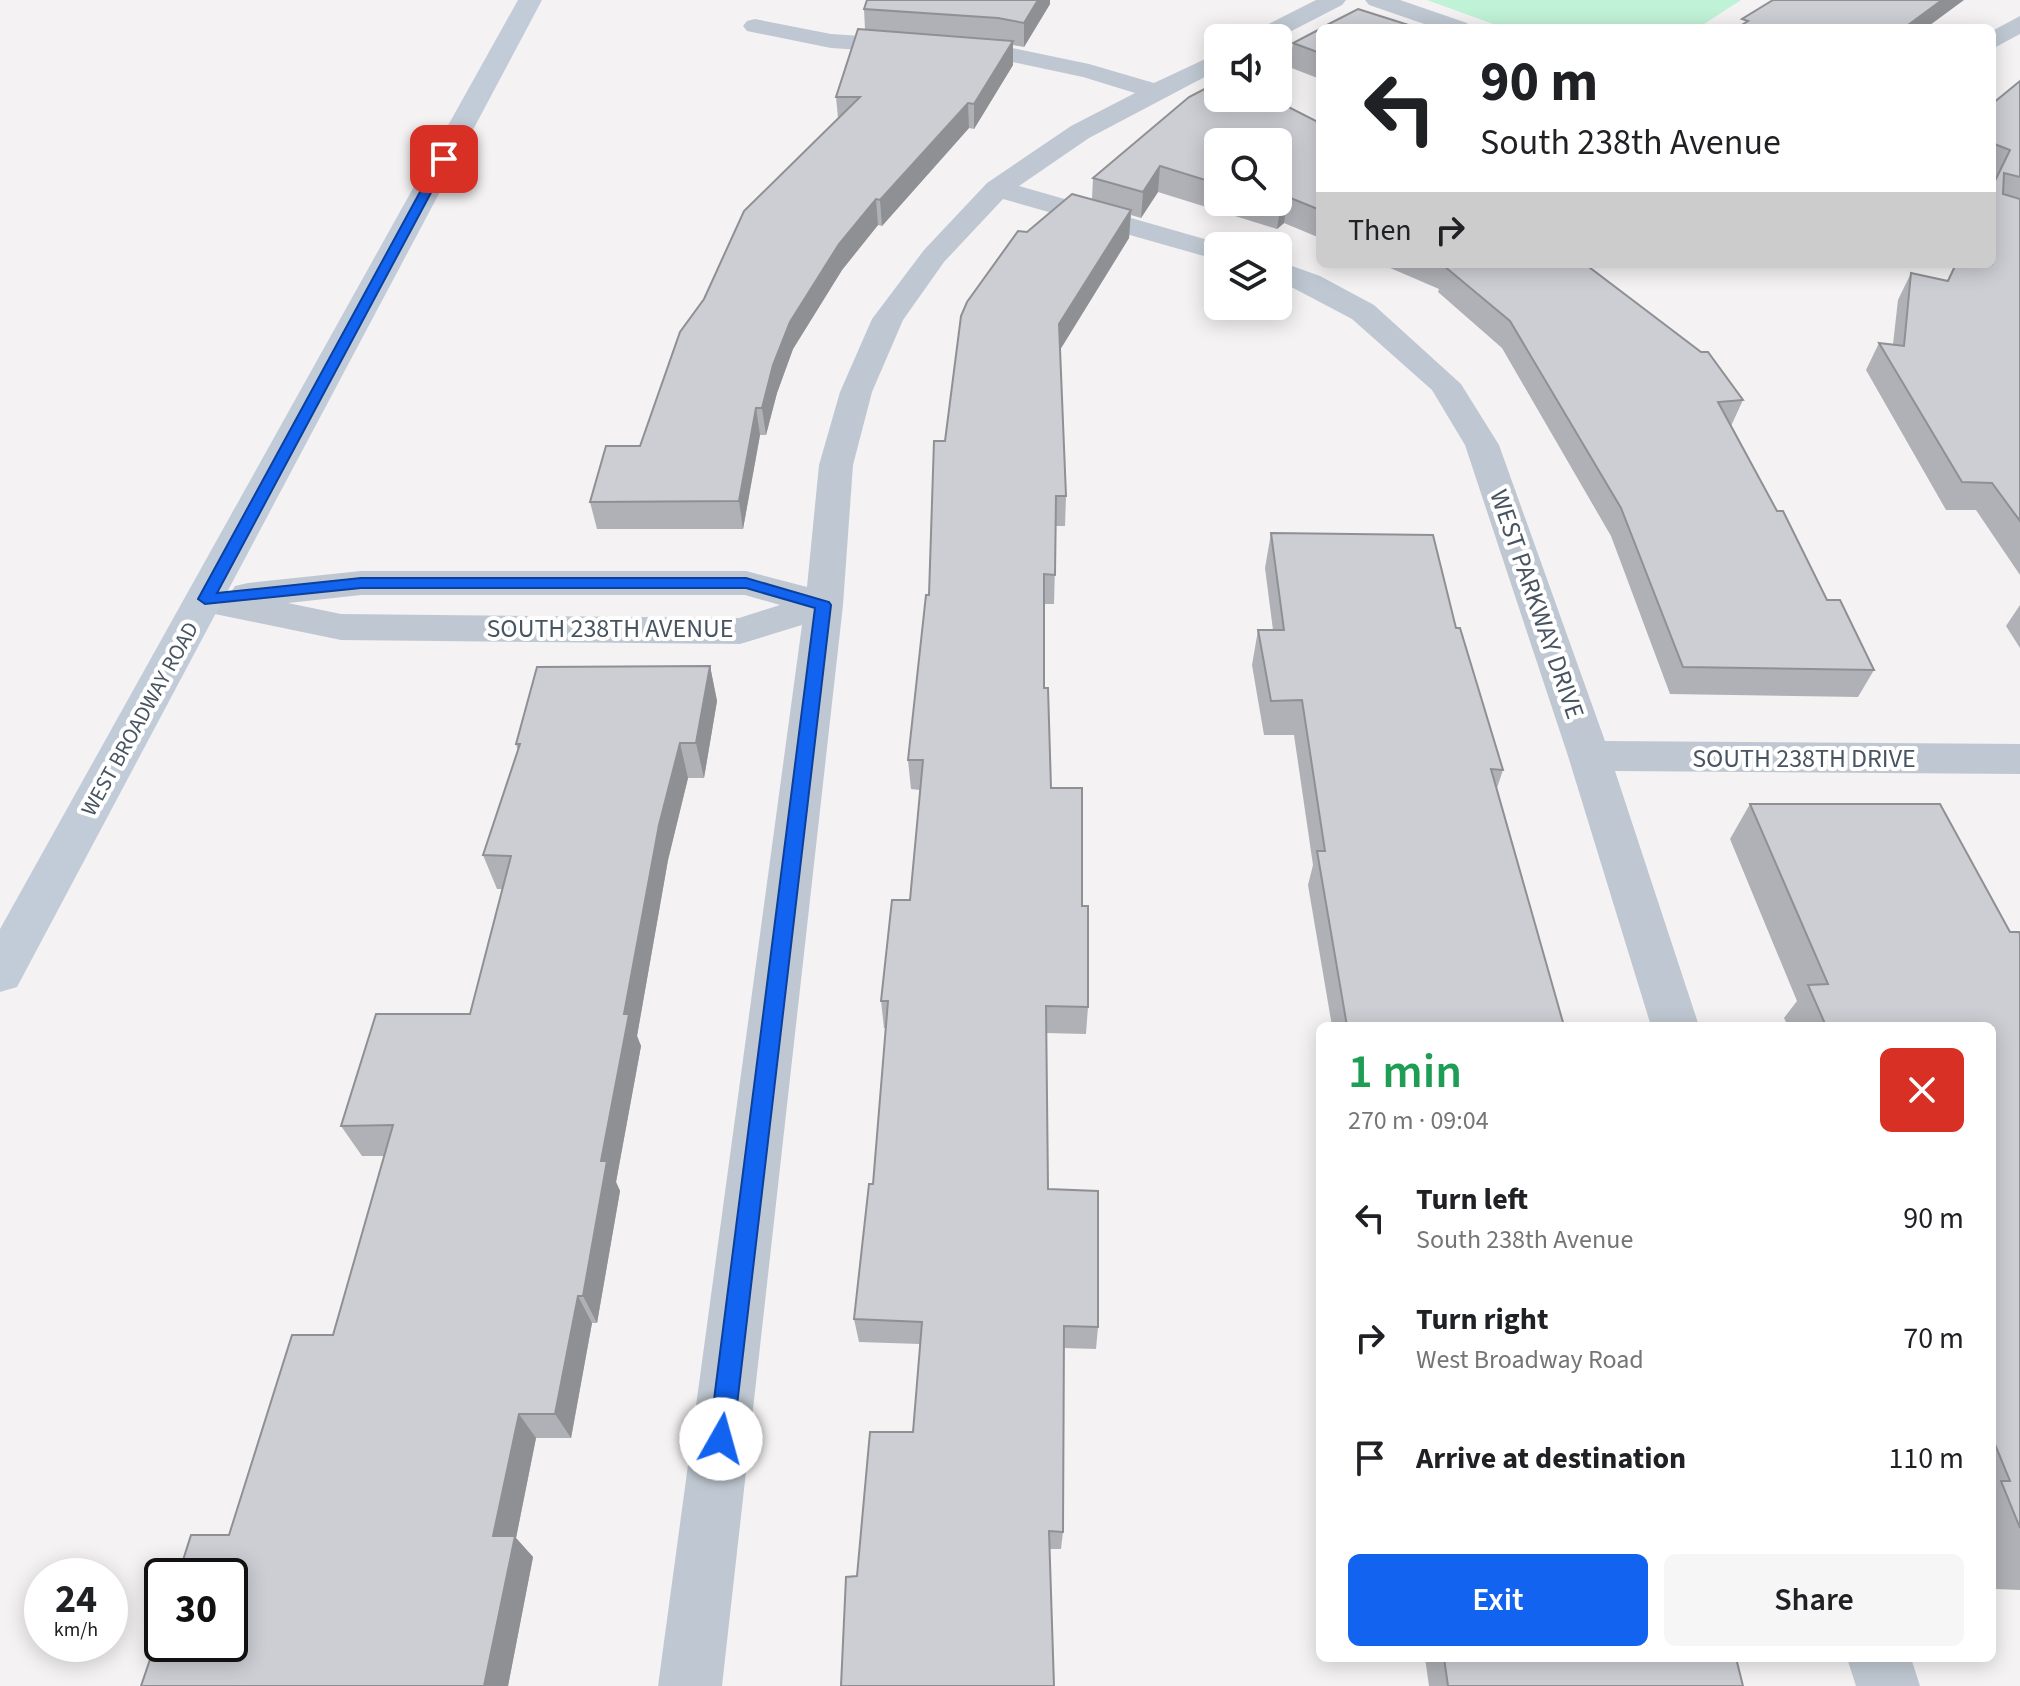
<!DOCTYPE html>
<html lang="en">
<head>
<meta charset="utf-8">
<style>
	:root { --surface:#fff; --page:#f6f6f6; --text:#202124; --muted:#757577; --accent:#1163f0 }
	body { margin:0; font-family:"Source Sans 3",sans-serif; background:var(--page); color:var(--text); height:100vh; display:flex; flex-direction:column; font-size:30px; white-space:nowrap }
	* { box-sizing:border-box; margin:0 }
	p { font-size:26px; color:var(--muted) }
	.icon { flex:none; width:44px; height:44px; fill:none; stroke:currentColor; stroke-width:2; stroke-linecap:round; stroke-linejoin:round }
	.map { position:relative; flex:1; overflow:hidden }
	.side { position:absolute; left:1316px; top:1022px; width:680px; height:640px; display:flex; flex-direction:column; background:var(--surface); border-radius:12px; box-shadow:0 4px 20px #0003 }
	.side>* { flex:none }
	.guide { position:absolute; left:1316px; top:24px; width:680px; height:244px; border-radius:12px; box-shadow:0 4px 20px #0003; background:#fff; color:var(--text); overflow:hidden }
	.buttons { position:absolute; left:1204px; top:24px; display:grid; gap:16px }
	.buttons a { display:grid; place-items:center; width:88px; height:88px; border-radius:12px; background:var(--surface); box-shadow:0 4px 20px #0003; font-size:40px }
	.speed { position:absolute; left:24px; top:1558px; display:flex; gap:16px; font-size:40px; font-weight:700; text-align:center }
	.speed>* { display:grid; place-content:center; width:104px; height:104px; border-radius:50%; background:var(--surface); box-shadow:0 4px 20px #0003; line-height:1 }
	.speed small { font-size:20px; font-weight:400 }
	.speed .limit { border:4px solid #111; border-radius:12px; background:#fff; color:#111 }
	.pin { position:absolute; display:grid; place-items:center; width:68px; height:68px; color:#fff; margin:-34px; border-radius:16px; box-shadow:0 4px 12px #0006 }
	.me { position:absolute; width:88px; margin:-44px; rotate:7deg; stroke-linejoin:round; filter:drop-shadow(0 0 6px #0008) }
	.turn { display:flex; align-items:center; gap:28px; height:168px; padding:0 32px; font-size:36px }
	.turn .icon { width:104px; height:104px; stroke-width:2.5 }
	.turn b { display:block; font-size:56px; line-height:68px }
	.then { display:flex; align-items:center; height:76px; padding:0 32px; background:#0003; gap:16px; font-size:30px }
	.round { display:grid; place-items:center; flex:none; width:84px; height:84px; border-radius:12px; background:var(--page) }
	.head { display:flex; align-items:center; justify-content:space-between; height:136px; padding:0 32px }
	h1 { font-size:48px; font-weight:600; line-height:60px; color:#1e9e55 }
	.cta { display:flex; gap:16px; margin-top:auto; padding:16px 32px }
	.cta a { flex:1; height:92px; border-radius:12px; background:var(--accent); color:#fff; font-size:32px; font-weight:600; line-height:92px; text-align:center }
	.cta a+a { background:var(--page); color:var(--text) }
	ul { padding:0; list-style:none }
	li { display:flex; align-items:center; gap:24px; height:120px; padding:0 32px }
	li div { flex:1 }
	li b { display:block; font-size:30px }
	li em { font-style:normal }
	.map>svg:first-child { display:block }
	.green { fill:#c0f2d7 }
	.lines { fill:none; stroke-linecap:round; stroke-linejoin:round }
	.minor { fill:#bfc8d2; fill-rule:evenodd }
	.secondary { fill:#c2ccd9; fill-rule:evenodd }
	.wall { fill:#afb1b6; fill-rule:evenodd }
	.shaded-wall { fill:#8f9094 }
	.building { fill:#ccced4; stroke:#8f9094; stroke-width:2 }
	.route { fill:#1163f0; stroke:#0b409c; stroke-width:2 }
	.labels { text-anchor:middle; dominant-baseline:central; stroke-width:8; stroke-linejoin:round; paint-order:stroke }
	.far-street-label { font-size:22px; fill:#485461; stroke:#fff }
	.street-label { font-size:26px; fill:#485461; stroke:#fff }
</style>
</head>
<body>
<div class="map">
<svg width="2020" height="1686" viewBox="0 0 2020 1686">
	<rect width="100%" height="100%" fill="#f4f2f2"/>
	<!-- green -->
	<polygon class="green" points="1427,0 1741,0 1698,28 1504,28"/>
	<g class="lines">
		<!-- minor -->
		<g class="minor">
			<polygon points="1316,0 1346,0 1342,5 1278,38 1248,38 1251,33"/>
			<polygon points="1365,0 1400,0 1467,23 1471,28 1436,28 1369,5"/>
			<polygon points="2020,16 2020,34 1992,49 1992,31"/>
			<path d="M755,19L831,34L998,45L1089,64L1154,83L1218,53V70L1089,138L1019,186L1229,246H1218V260L1003,199L944,262L903,320L872,392L853,465L843,605L722,1686H658L802,625L740,644L341,640L205,612L192,608L186,599L192,590L205,586L231,592L235,586L248,583L361,571H746L807,587L819,465L840,392L872,319L924,250L987,183L1071,126L1135,93L1083,77L998,59L831,48L747,31L743,26L747,21ZM361,595H745L780,605L739,618L341,614L288,603Z"/>
			<polygon points="1278,261 1320,276 1374,305 1461,384 1499,445 1605,741 2020,744 2020,774 1615,771 1699,1026 1651,1026 1568,756 1465,445 1432,390 1352,319 1278,280"/>
			<polygon points="1847,1658 1911,1658 1920,1686 1856,1686"/>
		</g>
		<!-- secondary -->
		<polygon class="secondary" points="518,0 542,0 17,987 0,992 0,929"/>
	</g>
	<!-- wall -->
	<g class="wall">
		<polygon points="1050,4 1024,47 1013,45 1013,65 974,129 969,128 882,226 878,225 842,270 793,349 777,393 766,435 760,435 743,529 597,529 590,502 640,446 838,118 836,97 865,29 864,9"/>
		<polygon points="1320,29 1320,79 1289,67 1293,43"/>
		<polygon points="2020,81 2020,575 1976,510 1946,510 1866,370 1879,343 1893,344 1898,300 1911,273 1947,281 1955,264 1992,264 1992,185 1996,175 1992,174 1992,104"/>
		<path d="M1218,82V98H1271L1320,123V238L1284,223L1277,229L1158,192L1141,218L1131,215L1129,238L1060,350L1066,496L1065,526H1056L1054,604H1044V688H1048L1051,788H1082V906H1088V1007L1086,1034L1046,1033L1048,1189L1098,1191V1327L1096,1349L1064,1348L1063,1532L1061,1549H1049L1054,1686H841L846,1577L857,1576L870,1432H913L920,1344L859,1342L854,1319L869,1184H873L886,1028H884L881,1001L892,900H910L920,790L911,789L908,760L926,595H929L934,441H945L961,316L967,302L1018,231L1027,232L1072,194L1092,199L1093,178L1189,97ZM1218,142H1278V202H1218Z"/>
		<polygon points="1381,264 1585,264 1743,400 1731,426 1777,511 1827,600 1874,670 1858,697 1670,694 1611,536 1502,348 1438,292 1439,289"/>
		<polygon points="1271,533 1456,628 1503,770 1497,788 1564,1026 1332,1026 1308,885 1313,865 1294,735 1264,735 1252,665 1258,630 1273,630 1265,568"/>
		<polygon points="2020,605 2020,648 2006,626"/>
		<polygon points="710,666 717,701 704,778 688,778 668,860 637,1036 641,1046 616,1182 620,1191 597,1323 592,1323 571,1438 536,1438 516,1538 533,1557 508,1686 141,1686 229,1535 333,1335 384,1156 362,1156 341,1126 470,1014 503,889 497,889 483,855 518,751 516,744"/>
		<polygon points="1750,804 2010,932 2020,934 2020,1590 1996,1589 1992,1578 1992,1026 1788,1026 1784,1018 1797,1001 1730,839"/>
		<polygon points="1425,1658 1736,1658 1743,1686 1429,1686"/>
	</g>
	<!-- shaded-wall -->
	<g class="shaded-wall">
		<polygon points="1038,0 1050,0 1050,4 1024,47 1024,23"/>
		<polygon points="1942,0 1964,0 1926,28 1904,28"/>
		<polygon points="1013,41 1013,65 974,129 974,104"/>
		<polygon points="968,103 969,128 882,226 880,200"/>
		<polygon points="1160,166 1158,192 1141,218 1143,192"/>
		<polygon points="1288,197 1284,223 1277,229 1281,203"/>
		<polygon points="876,199 878,225 842,270 793,349 777,393 766,435 762,408 773,365 790,322 839,244"/>
		<polygon points="1131,210 1129,238 1058,353 1059,324"/>
		<polygon points="756,408 760,435 743,529 739,501"/>
		<polygon points="710,666 717,701 704,778 696,743"/>
		<polygon points="680,743 688,778 668,860 637,1036 641,1046 616,1182 620,1191 597,1323 583,1296 601,1161 624,1014 659,825"/>
		<polygon points="578,1296 592,1323 571,1438 555,1414"/>
		<polygon points="519,1414 536,1438 516,1538 533,1557 508,1686 484,1686 493,1536"/>
	</g>
	<!-- building -->
	<g class="building">
		<polygon points="867,0 1038,0 1024,23 998,18 864,9"/>
		<polygon points="1773,0 1942,0 1904,28 1737,28 1748,21 1742,19"/>
		<polygon points="1358,9 1418,28 1321,28"/>
		<polygon points="858,29 1013,41 974,104 968,103 880,200 876,199 839,244 790,322 773,365 762,408 756,408 739,501 590,502 606,446 640,446 680,332 704,299 744,211 860,97 836,97"/>
		<polygon points="1320,29 1320,53 1293,43"/>
		<polygon points="2020,81 2020,177 2004,173 2003,194 2020,199 2020,521 1992,483 1962,482 1879,343 1904,346 1911,273 1948,281 1956,264 1992,264 1992,187 2010,150 1992,143 1992,104"/>
		<polygon points="1218,82 1218,98 1271,98 1320,123 1320,210 1288,197 1281,203 1277,202 1278,142 1218,142 1218,184 1160,166 1143,192 1093,178 1189,97"/>
		<polygon points="1072,194 1131,210 1059,324 1066,496 1056,496 1055,575 1044,574 1044,688 1048,688 1051,788 1082,788 1082,906 1088,906 1088,1007 1046,1006 1048,1189 1098,1191 1098,1327 1064,1326 1063,1532 1049,1531 1054,1686 841,1686 846,1577 857,1576 870,1432 913,1432 922,1322 854,1319 869,1184 873,1184 888,1001 881,1001 892,900 910,900 923,760 908,760 926,595 929,595 934,441 945,441 961,316 967,302 1018,231 1027,232"/>
		<polygon points="1448,264 1585,264 1701,352 1708,352 1743,400 1718,402 1777,511 1783,511 1827,600 1840,600 1874,670 1683,667 1621,508 1510,321 1444,266"/>
		<polygon points="1271,533 1433,535 1456,628 1460,628 1503,770 1491,769 1564,1026 1347,1026 1317,851 1325,851 1302,700 1271,701 1258,630 1284,630"/>
		<polygon points="710,666 696,743 680,743 659,825 624,1014 629,1014 601,1161 607,1161 583,1296 578,1296 555,1414 519,1414 493,1536 515,1536 484,1686 141,1686 162,1624 162,1644 230,1644 230,1576 178,1576 191,1535 229,1535 292,1335 333,1335 393,1125 341,1126 376,1014 470,1014 511,856 483,855 520,744 516,744 537,667"/>
		<polygon points="1750,804 1940,804 2010,932 2019,932 2020,934 2020,1528 2001,1481 2010,1481 1992,1437 1992,1026 1826,1026 1808,985 1828,984"/>
		<polygon points="1444,1658 1736,1658 1743,1686 1448,1686"/>
	</g>
	<!-- route -->
	<polygon class="route" points="444,156 449,159 217,593 361,578 746,578 829,602 831,605 733,1439 729,1448 721,1451 712,1448 709,1439 815,608 746,588 361,588 205,604 198,599 438,159"/>
	<g class="labels">
		<!-- far-street labels -->
		<g class="far-street-label">
			<text transform="translate(140 719) rotate(-61)">WEST BROADWAY ROAD</text>
		</g>
		<!-- street labels -->
		<g class="street-label">
			<text transform="translate(1537 604) rotate(71)">WEST PARKWAY DRIVE</text>
			<text x="610" y="628">SOUTH 238TH AVENUE</text>
			<text x="1804" y="758">SOUTH 238TH DRIVE</text>
		</g>
	</g>
</svg>
<div class="buttons">
<a><svg class="icon" aria-label="sound" viewBox="0 0 24 24"><path d="M4 9h4l5-4v14l-5-4H4zM17 9q2 3 0 6"/></svg></a>
<a><svg class="icon" aria-label="search" viewBox="0 0 24 24"><circle cx="10" cy="10" r="6"/><path d="M15 15l6 6"/></svg></a>
<a><svg class="icon" aria-label="layers" viewBox="0 0 24 24"><path d="M12 4l9 5-9 5-9-5zM3 14l9 5 9-5"/></svg></a>
</div>
<div class="speed"><div>24<small>km/h</small></div><div class="limit">30</div></div>
<div class="pin" style="left:444px;top:159px;background:#d93025"><svg class="icon" aria-label="arrive" viewBox="0 0 24 24"><path d="M6 21V4h12l-3 4 3 4H6"/></svg></div>
<svg class="me" style="left:721px;top:1439px" viewBox="-20 -20 40 40"><circle r="19" fill="#fff"/><path d="M0-13L10 11 0 6-10 11z" fill="#1163f0"/></svg>
<div class="guide">
<div class="turn"><svg class="icon" aria-label="left" viewBox="0 0 24 24"><path d="M17 20v-9H6M10 6l-5 5 5 5"/></svg><div><b>90 m</b>South 238th Avenue</div></div>
<div class="then">Then<svg class="icon" aria-label="right" viewBox="0 0 24 24"><path d="M7 20v-9h11M14 6l5 5-5 5"/></svg></div>
</div>
<section class="side">
<div class="head"><div><h1>1 min</h1><p>270 m · 09:04</p></div><a class="round" style="background:#d93025;color:#fff"><svg class="icon" aria-label="close" viewBox="0 0 24 24"><path d="M6 6l12 12M18 6L6 18"/></svg></a></div>
<ul>
<li><svg class="icon" aria-label="left" viewBox="0 0 24 24"><path d="M17 20v-9H6M10 6l-5 5 5 5"/></svg><div><b>Turn left</b><p>South 238th Avenue</p></div><em>90 m</em></li>
<li><svg class="icon" aria-label="right" viewBox="0 0 24 24"><path d="M7 20v-9h11M14 6l5 5-5 5"/></svg><div><b>Turn right</b><p>West Broadway Road</p></div><em>70 m</em></li>
<li><svg class="icon" aria-label="arrive" viewBox="0 0 24 24"><path d="M6 21V4h12l-3 4 3 4H6"/></svg><div><b>Arrive at destination</b></div><em>110 m</em></li>
</ul>
<div class="cta"><a>Exit</a><a>Share</a></div>
</section>
</div>
</body>
</html>
